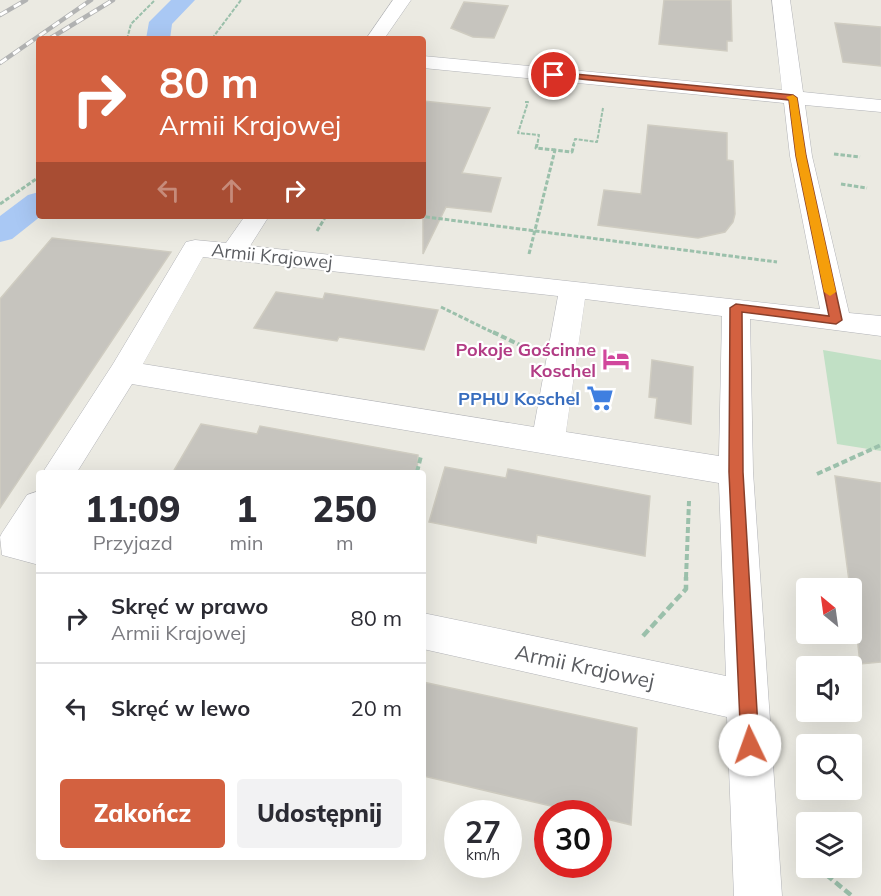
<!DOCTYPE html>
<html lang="pl">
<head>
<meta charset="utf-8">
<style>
	:root { --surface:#fff; --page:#f2f2f3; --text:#2b2b33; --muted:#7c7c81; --line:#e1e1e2; --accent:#d36140 }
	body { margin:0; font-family:Mulish,sans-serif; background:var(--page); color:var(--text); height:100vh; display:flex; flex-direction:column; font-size:22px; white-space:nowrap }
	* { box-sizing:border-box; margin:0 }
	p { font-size:20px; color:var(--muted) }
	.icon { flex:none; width:33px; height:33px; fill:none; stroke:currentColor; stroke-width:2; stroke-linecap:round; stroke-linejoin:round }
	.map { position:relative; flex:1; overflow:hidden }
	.drawer { position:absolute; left:36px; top:470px; width:390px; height:390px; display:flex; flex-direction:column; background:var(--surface); border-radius:6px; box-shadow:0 6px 24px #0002 }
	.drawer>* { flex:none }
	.top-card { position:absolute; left:36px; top:36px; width:390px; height:183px; border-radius:6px; box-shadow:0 6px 24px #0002; background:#d36140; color:#fff; overflow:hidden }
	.needle { width:39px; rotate:331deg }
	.controls { position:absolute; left:796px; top:578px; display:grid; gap:12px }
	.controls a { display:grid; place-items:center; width:66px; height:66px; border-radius:6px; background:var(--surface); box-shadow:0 6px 24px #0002; font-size:30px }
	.speed { position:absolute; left:444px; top:800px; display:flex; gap:12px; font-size:30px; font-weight:700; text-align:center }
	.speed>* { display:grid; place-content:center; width:78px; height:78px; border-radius:50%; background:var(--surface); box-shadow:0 6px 24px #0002; line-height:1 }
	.speed small { font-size:15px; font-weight:400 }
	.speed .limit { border:9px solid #d22; background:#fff; color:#111 }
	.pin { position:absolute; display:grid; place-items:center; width:51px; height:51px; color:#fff; margin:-26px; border:3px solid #fff; border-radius:50%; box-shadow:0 2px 6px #0007 }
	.me { position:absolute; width:66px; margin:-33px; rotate:357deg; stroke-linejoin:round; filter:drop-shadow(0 0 4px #0008) }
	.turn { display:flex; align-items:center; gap:21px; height:126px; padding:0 24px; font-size:27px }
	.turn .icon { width:78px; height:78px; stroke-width:2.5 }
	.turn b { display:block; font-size:42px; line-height:51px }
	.lanes { display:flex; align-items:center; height:57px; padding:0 24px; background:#0003; justify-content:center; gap:30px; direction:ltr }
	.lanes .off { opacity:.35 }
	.eta { display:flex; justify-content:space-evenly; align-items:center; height:102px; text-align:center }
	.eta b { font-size:36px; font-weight:800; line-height:42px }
	.action { display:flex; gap:12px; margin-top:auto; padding:12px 24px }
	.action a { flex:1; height:69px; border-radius:6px; background:var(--accent); color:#fff; font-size:24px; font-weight:800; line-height:69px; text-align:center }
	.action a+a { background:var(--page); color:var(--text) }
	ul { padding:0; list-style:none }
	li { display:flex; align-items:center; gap:18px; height:90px; padding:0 24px; border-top:2px solid var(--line) }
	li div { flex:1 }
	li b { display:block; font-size:22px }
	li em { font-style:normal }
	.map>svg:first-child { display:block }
	.green { fill:#c1e0c5 }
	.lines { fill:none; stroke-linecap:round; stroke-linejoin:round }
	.canal { fill:#a9c8f4; fill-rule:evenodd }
	.building { fill:#c6c4be; stroke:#cfccc1; stroke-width:1.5 }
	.minor-casing { stroke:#b2b3b7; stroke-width:1 }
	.path-far3 { stroke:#9bc0ab; stroke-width:2; stroke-dasharray:4 1.5; stroke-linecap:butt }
	.path-far2 { stroke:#9bc0ab; stroke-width:3; stroke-dasharray:4.5 2; stroke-linecap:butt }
	.path-far1 { stroke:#9bc0ab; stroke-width:4; stroke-dasharray:6 3; stroke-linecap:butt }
	.path { stroke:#9bc0ab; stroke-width:4.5; stroke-dasharray:8 4; stroke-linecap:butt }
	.minor { fill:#fff; fill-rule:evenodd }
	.rail-casing { stroke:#b2b3b3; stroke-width:4.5 }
	.rail { stroke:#fff; stroke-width:3; stroke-dasharray:8; stroke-linecap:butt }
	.route { fill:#d36140; stroke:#893f2a; stroke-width:1.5 }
	.slow { fill:#f59e0b }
	.labels { text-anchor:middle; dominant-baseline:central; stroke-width:4.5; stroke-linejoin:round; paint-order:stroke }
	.street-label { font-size:18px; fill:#5a5c60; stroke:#fff }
	.hotel-label { font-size:18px; font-weight:bold; fill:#b23c85; stroke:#fff; text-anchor:end }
	.shop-label { font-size:18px; font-weight:bold; fill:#366cbe; stroke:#fff; text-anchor:end }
	.near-street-label { font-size:21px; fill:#5a5c60; stroke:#fff }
</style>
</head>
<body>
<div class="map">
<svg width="881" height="896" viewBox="0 0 881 896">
	<rect width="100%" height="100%" fill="#ebeae2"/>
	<!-- green -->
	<polygon class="green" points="823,350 881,360 881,451 837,444"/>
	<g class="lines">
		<!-- canal -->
		<g class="canal">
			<polygon points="171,0 195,0 172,24 170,39 146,39 149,22"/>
			<polygon points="39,192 39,216 41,216 12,239 0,242 0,216 28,195"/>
		</g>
	</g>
	<!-- building -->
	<g class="building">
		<polygon points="664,0 731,0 732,41 727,41 727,51 659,44"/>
		<polygon points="464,2 508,6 494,38 473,37 451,28"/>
		<polygon points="835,23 881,27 881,66 843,62"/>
		<polygon points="423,101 490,108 462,173 501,178 491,212 446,207 423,254"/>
		<polygon points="648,125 727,133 727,160 733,161 735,214 733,222 725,232 698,238 598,225 604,190 641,194"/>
		<polygon points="52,238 171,252 0,508 0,299"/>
		<polygon points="276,292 323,299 325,293 438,310 424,350 339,337 337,341 254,328"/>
		<polygon points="652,360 693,367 691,424 655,418 657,398 649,397"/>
		<polygon points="201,424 257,434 260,426 418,455 417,472 173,472"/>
		<polygon points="445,467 506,478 508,469 650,496 645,556 537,535 536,543 429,522"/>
		<polygon points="835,476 881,483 881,662 860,664 852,588 850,588"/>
		<polygon points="423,682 637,728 631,825 598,817 598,813 581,813 423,776"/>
	</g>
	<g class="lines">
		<defs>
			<g id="minor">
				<polygon points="393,0 411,0 384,39 366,39"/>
				<path d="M772,0H790L803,92L881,100V112L805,105L812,156L849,313L881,316V336L750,319L753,472L782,896H734L727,717L423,649V613L726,676L719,483L132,384L77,472H43L113,364L186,242L195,240L226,243L245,216H269L250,246L820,309L790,156L784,103L423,68V56L782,90ZM203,257L558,296L534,427L143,364ZM585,299L722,316L719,456L566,432Z"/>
				<polygon points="39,491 39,565 2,555 0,537 2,533 27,495"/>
			</g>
		</defs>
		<!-- minor casing -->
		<use href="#minor" class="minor-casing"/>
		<!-- path-far3 -->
		<g class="path-far3">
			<polyline points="127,39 131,24 155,0"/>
			<polyline points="215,39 214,36 241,0"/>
			<polyline points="525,102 528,102 518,133 539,135 537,146"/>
			<polyline points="573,146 575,139 597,142 603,108"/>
		</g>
		<!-- path-far2 -->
		<g class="path-far2">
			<polyline points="537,144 536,148 555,150"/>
			<polyline points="834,154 860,157"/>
			<polyline points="841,184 867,188"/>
			<polyline points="0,204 39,177"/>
			<polyline points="419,216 777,262"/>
			<polyline points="317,231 326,216"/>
			<polyline points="529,254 555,150 572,152 574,144"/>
			<polyline points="441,307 496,334"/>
		</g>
		<!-- path-far1 -->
		<g class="path-far1">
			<polyline points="493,332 526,348"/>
			<polyline points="417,472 421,456"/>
			<polyline points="817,474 881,445"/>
			<polyline points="686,578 689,501"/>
		</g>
		<!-- path -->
		<g class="path">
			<polyline points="643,636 686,589 686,577"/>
			<polyline points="817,867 852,896"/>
		</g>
		<!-- minor -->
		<use href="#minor" class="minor"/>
		<defs>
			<g id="rail">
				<polyline points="0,15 26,0"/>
				<polyline points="49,39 113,0"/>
				<polyline points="0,63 91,0"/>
			</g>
		</defs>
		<!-- rail casing -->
		<use href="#rail" class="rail-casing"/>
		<!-- rail -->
		<use href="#rail" class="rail"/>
	</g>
	<!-- route -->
	<polygon class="route" points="554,72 793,95 797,98 806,156 842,320 836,324 742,312 743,472 759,745 756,751 750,754 744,751 741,745 729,472 730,308 736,304 829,316 796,156 789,100 551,76 551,73"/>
	<!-- slow -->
	<polygon class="slow" points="793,95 797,98 806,156 836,292 830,296 824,292 796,156 789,100 786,97"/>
	<!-- icons -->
	<defs>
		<symbol id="hotel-bare" viewBox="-9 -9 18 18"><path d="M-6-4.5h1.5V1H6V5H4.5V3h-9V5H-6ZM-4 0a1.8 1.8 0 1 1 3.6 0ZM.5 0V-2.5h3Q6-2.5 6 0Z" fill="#d1479c" stroke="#fff" stroke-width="2.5" paint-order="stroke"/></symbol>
		<symbol id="supermarket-bare" viewBox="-9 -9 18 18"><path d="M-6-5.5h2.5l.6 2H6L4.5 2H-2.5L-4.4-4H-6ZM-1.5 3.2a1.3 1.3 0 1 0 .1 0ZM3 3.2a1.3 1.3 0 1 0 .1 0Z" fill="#3f7fe0" stroke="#fff" stroke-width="2.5" paint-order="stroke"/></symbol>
	</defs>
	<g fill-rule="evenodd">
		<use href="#hotel-bare" x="597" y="340" width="38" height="38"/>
		<use href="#supermarket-bare" x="581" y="379" width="38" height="38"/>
	</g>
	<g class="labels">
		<!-- street labels -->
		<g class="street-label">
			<text transform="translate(272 256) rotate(6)">Armii Krajowej</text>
		</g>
		<!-- hotel labels -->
		<g class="hotel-label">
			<text x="596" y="349">Pokoje Gościnne<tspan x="596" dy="21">Koschel</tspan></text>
		</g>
		<!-- shop labels -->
		<g class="shop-label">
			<text x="580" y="398">PPHU Koschel</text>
		</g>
		<!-- near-street labels -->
		<g class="near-street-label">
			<text transform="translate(585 666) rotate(12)">Armii Krajowej</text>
		</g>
	</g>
</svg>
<div class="controls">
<a><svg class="needle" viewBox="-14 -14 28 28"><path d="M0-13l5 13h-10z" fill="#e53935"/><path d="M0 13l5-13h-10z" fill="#7c7c81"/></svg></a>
<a><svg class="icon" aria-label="sound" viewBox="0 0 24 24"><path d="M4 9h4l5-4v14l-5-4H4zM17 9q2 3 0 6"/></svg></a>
<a><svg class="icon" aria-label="search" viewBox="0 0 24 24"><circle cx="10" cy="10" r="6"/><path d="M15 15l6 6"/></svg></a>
<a><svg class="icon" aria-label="layers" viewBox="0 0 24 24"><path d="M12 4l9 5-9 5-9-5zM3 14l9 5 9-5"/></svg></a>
</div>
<div class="speed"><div>27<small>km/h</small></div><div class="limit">30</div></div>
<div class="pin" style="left:554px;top:75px;background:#d93025"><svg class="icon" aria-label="arrive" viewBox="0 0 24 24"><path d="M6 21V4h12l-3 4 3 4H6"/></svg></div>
<svg class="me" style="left:750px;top:745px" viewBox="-20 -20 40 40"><circle r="19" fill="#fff"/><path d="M0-13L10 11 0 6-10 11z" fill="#d36140"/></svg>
<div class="top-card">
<div class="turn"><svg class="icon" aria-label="right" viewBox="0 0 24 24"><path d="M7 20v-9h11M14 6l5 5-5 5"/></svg><div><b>80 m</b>Armii Krajowej</div></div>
<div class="lanes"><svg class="icon off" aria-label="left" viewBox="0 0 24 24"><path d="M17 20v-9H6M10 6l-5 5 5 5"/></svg><svg class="icon off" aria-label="ahead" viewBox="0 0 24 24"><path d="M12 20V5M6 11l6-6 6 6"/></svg><svg class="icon" aria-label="right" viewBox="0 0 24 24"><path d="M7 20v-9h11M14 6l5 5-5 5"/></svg></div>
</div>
<section class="drawer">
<div class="eta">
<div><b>11:09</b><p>Przyjazd</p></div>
<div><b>1</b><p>min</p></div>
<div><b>250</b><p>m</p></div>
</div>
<ul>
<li><svg class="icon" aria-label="right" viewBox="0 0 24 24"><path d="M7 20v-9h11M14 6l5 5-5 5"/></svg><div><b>Skręć w prawo</b><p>Armii Krajowej</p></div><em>80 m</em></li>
<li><svg class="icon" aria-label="left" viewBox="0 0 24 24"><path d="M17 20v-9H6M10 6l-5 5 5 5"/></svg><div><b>Skręć w lewo</b></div><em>20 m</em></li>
</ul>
<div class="action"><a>Zakończ</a><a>Udostępnij</a></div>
</section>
</div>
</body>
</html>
